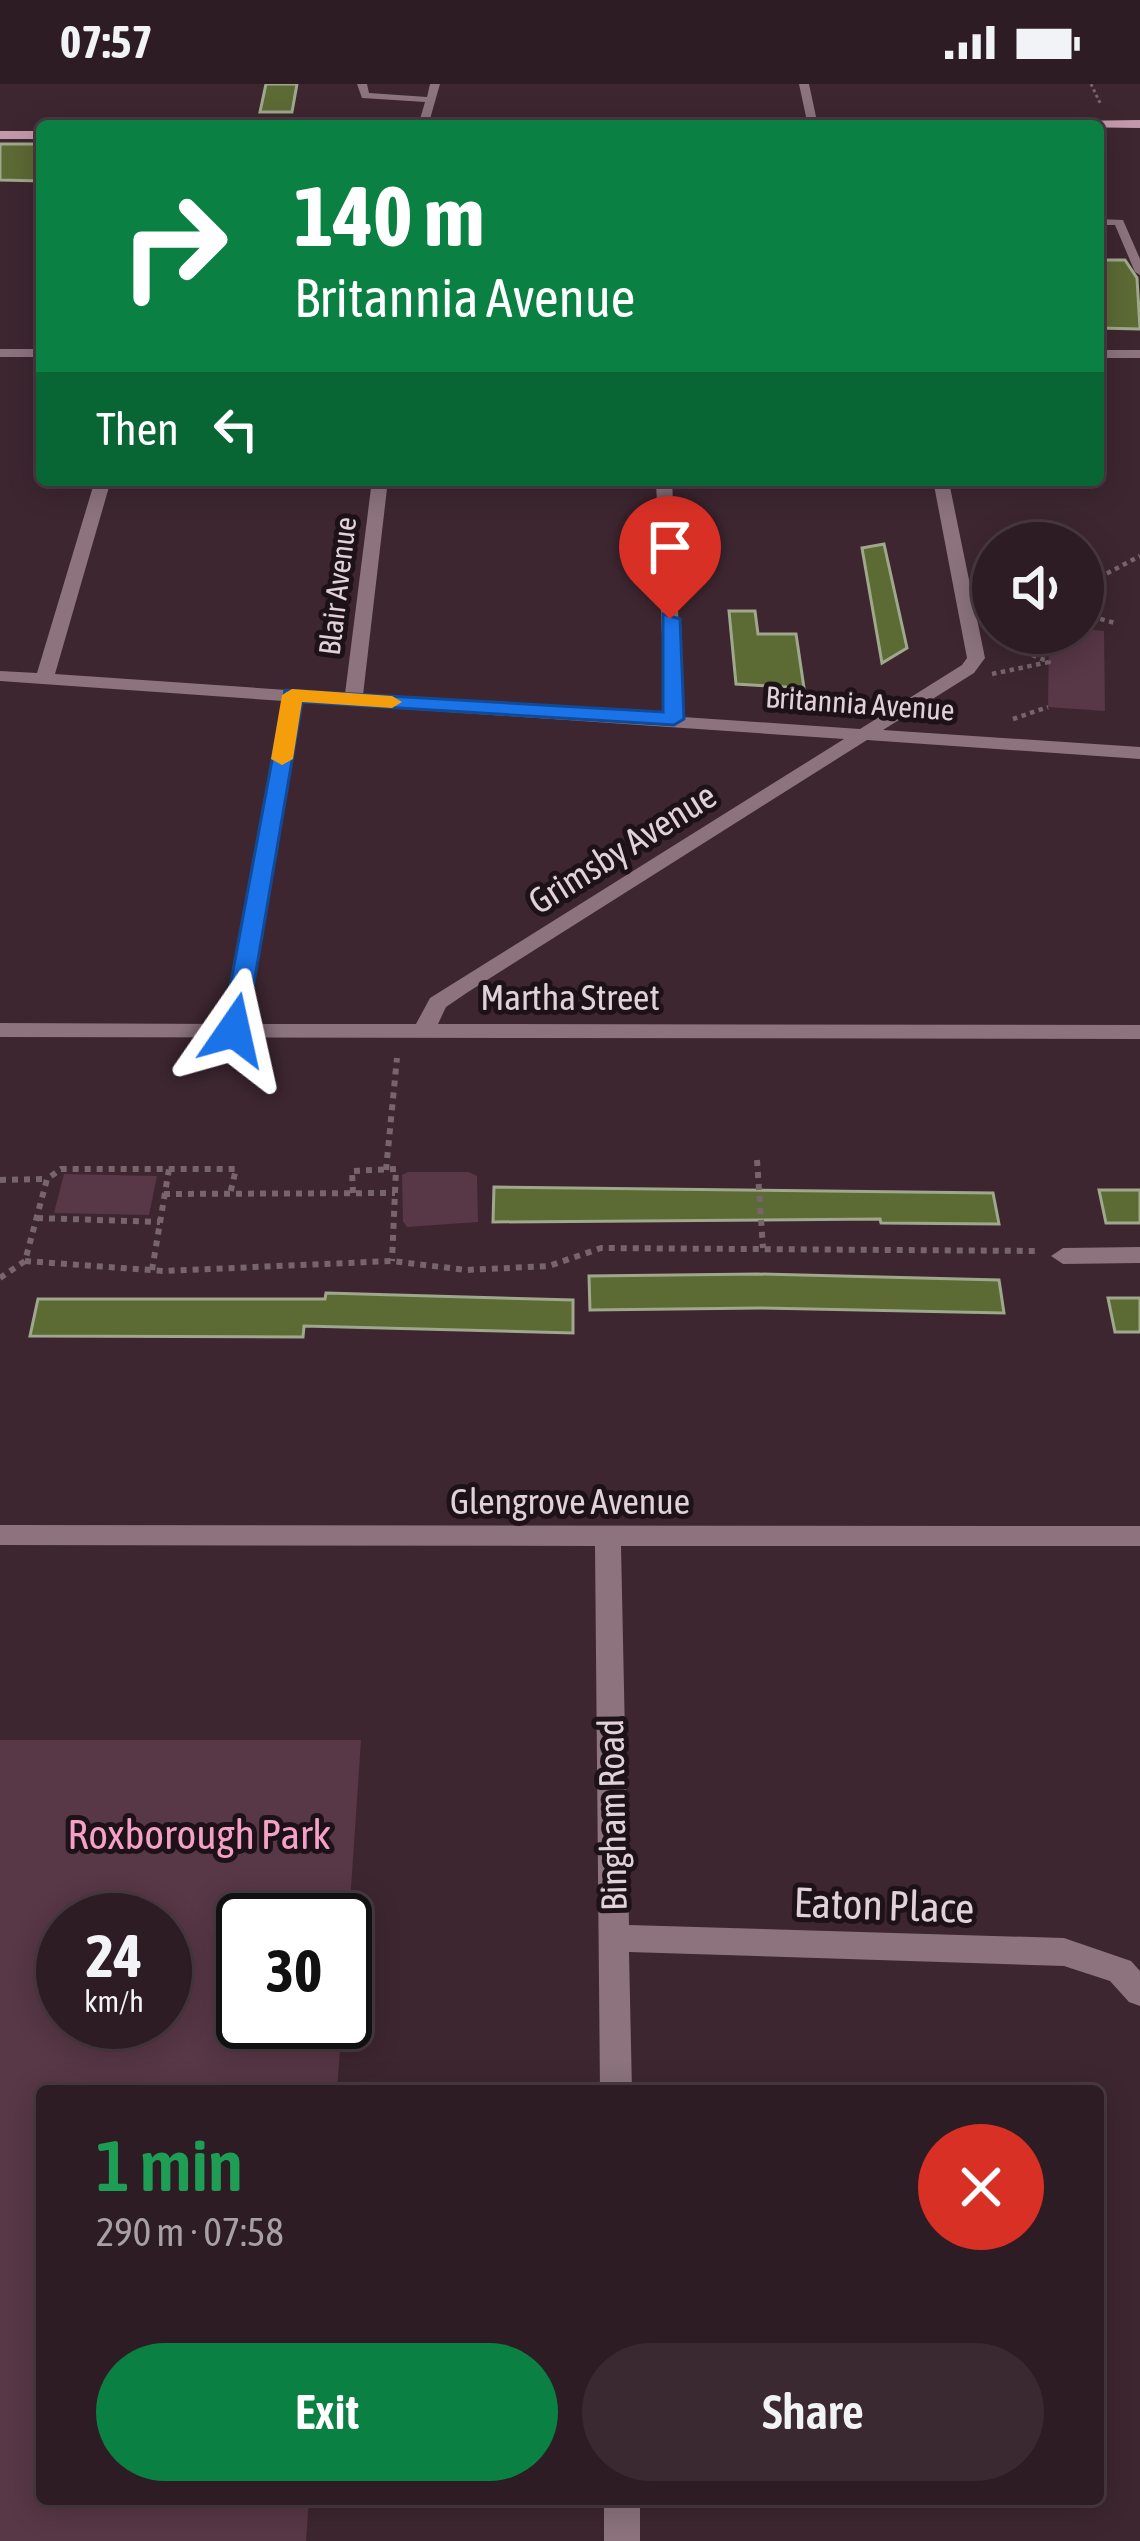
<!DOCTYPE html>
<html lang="en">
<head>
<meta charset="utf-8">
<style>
	:root { --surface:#2e1c24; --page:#3a2931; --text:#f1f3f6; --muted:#a7a1a6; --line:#493a41; --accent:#0b8043 }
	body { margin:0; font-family:"Asap Condensed",sans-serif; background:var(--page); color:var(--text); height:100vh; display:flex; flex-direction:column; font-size:45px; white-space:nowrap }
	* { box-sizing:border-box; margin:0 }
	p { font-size:39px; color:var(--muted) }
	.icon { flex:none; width:66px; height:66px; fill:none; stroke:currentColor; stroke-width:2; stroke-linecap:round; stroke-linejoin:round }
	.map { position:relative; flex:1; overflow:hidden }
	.drawer { position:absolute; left:36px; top:2001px; width:1068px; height:420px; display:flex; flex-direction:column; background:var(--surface); border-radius:12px; box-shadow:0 6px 30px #0003,0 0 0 3px var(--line) }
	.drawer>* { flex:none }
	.banner { position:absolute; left:36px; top:36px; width:1068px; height:366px; border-radius:12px; box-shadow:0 6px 30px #0003,0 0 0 3px var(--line); background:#0b8043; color:#fff; overflow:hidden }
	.tools { position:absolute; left:972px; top:438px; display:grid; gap:24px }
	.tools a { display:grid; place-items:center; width:132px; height:132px; border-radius:50%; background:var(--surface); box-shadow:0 6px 30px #0003,0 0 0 3px var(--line); font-size:60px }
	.speed { position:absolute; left:36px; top:1809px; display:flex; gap:24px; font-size:60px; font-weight:700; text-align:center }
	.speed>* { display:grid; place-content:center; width:156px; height:156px; border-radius:50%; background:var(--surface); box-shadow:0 6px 30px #0003,0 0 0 3px var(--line); line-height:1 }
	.speed small { font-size:30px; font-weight:400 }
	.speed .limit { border:6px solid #111; border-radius:18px; background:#fff; color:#111 }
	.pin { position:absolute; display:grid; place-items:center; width:102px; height:102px; color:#fff; margin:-123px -51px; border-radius:50% 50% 50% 0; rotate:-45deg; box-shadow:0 0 12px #0007 }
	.pin .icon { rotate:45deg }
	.me { position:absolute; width:132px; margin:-66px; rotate:11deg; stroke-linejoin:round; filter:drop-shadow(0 0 9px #0008) }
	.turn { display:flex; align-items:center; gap:42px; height:252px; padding:0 60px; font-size:54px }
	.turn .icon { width:156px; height:156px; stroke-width:2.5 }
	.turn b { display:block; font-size:84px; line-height:102px }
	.then { display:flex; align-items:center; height:114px; padding:0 60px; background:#0003; gap:24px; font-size:45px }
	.round { display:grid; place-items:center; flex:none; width:126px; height:126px; border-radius:63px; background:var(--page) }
	.headline { display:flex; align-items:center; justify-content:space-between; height:204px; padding:0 60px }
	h1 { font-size:72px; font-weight:600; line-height:90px; color:#1e9e55 }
	.primary-button { display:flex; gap:24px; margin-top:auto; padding:24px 60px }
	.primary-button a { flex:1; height:138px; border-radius:72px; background:var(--accent); color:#fff; font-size:48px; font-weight:600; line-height:138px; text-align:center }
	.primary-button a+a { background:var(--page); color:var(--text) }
	.status { display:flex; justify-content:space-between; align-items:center; height:84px; padding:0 60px; background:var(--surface); direction:ltr }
	.status svg { height:33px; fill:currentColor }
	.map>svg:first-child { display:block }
	.green { fill:#583746; fill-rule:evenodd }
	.building { fill:#5c6a34; stroke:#9fa78c; stroke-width:3 }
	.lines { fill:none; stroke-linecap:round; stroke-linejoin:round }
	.path-far2 { stroke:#78646d; stroke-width:3; stroke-dasharray:3 3; stroke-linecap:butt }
	.path-far1 { stroke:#78646d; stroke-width:4.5; stroke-dasharray:4.5 4.5; stroke-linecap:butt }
	.path { stroke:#78646d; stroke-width:6; stroke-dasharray:6 6; stroke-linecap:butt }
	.service { fill:#8c737e; fill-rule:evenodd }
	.minor { fill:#8c737e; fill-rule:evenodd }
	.tertiary { fill:#8c737e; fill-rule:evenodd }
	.secondary { fill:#c299ab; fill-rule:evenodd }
	.route { fill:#1a73e8; stroke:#114b97; stroke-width:3 }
	.slow { fill:#f59e0b }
	.labels { text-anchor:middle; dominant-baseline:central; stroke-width:10; stroke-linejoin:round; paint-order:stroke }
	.far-street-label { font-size:30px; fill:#e1d1d8; stroke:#1d1217 }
	.street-label { font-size:36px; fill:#e1d1d8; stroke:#1d1217 }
	.near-park-label { font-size:42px; fill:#f5a1c7; stroke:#1d1217 }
	.near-street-label { font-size:42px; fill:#e1d1d8; stroke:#1d1217 }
</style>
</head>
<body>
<div class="status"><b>07:57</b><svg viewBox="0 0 49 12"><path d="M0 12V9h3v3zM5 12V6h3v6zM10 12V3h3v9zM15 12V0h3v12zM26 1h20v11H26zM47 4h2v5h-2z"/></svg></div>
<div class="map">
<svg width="1140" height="2457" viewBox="0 0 1140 2457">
	<rect width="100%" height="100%" fill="#3d2630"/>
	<!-- green -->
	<g class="green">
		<polygon points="1083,545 1104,547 1105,627 1048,623 1049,549"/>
		<polygon points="408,1088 469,1088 477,1092 478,1138 407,1143 403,1137 402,1091"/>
		<polygon points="64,1090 157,1092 149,1131 54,1129"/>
		<path d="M0,1656H361L345,1893V1836H243V1938H342L337,2007H42V2415H309L306,2457H0ZM165,1836V1938H63V1836Z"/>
	</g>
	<!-- building -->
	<g class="building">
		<polygon points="266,0 297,0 292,28 260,28"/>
		<polygon points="0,60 42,60 42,97 0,96"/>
		<polygon points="1098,176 1125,176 1137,194 1140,245 1098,244"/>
		<polygon points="884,460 907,564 882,579 862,464"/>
		<polygon points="729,527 755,527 758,550 796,550 804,604 736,600"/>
		<polygon points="494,1103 993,1109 999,1140 881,1139 880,1135 493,1138"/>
		<polygon points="1099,1106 1140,1106 1140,1139 1106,1139"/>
		<polygon points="758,1190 999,1196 1004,1229 761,1224 590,1226 589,1192"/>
		<polygon points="326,1209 573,1216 573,1249 304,1242 303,1253 30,1252 38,1215 325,1215"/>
		<polygon points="1108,1214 1140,1214 1140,1248 1115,1248"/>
	</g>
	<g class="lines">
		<!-- path-far2 -->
		<polyline class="path-far2" points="1091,0 1101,21"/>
		<!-- path-far1 -->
		<g class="path-far1">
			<polyline points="1083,502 1140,472"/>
			<polyline points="1083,530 1115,539"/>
			<polyline points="994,555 1020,549"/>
			<polyline points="992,590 1049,578 999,557"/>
			<polyline points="1013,635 1048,623"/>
		</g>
		<!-- path -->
		<g class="path">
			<polyline points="757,1076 763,1164"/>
			<polyline points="386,1086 397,974"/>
			<polyline points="0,1096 47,1095"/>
			<polyline points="353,1109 352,1087 396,1085 392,1177"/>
			<polyline points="164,1110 395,1109"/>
			<polyline points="37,1134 160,1138"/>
			<polyline points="25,1177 164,1187 392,1177 466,1186 549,1182 601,1164 1037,1167"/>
			<polyline points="152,1186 169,1085"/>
			<polyline points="0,1194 25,1177 47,1095 61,1085 236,1085 230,1110"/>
		</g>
		<!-- service -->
		<g class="service">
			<polygon points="357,0 367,0 369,9 427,13 430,0 440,0 428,42 418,42 425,18 362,14"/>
			<polygon points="799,0 809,0 818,42 808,42"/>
			<polygon points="1098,135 1123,136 1140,175 1140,191 1135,188 1115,141 1098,141"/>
		</g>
		<!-- minor -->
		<g class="minor">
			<path d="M95,396H111L55,590L345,610L372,396H388L363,611L665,631L656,396H672L683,633L860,645L962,581L967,574L933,396H1032L1025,402L950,403L985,574L974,589L883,646L1140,663V675L867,656L468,908L446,923L438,940L1140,941V955L0,953V939L224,940L283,617L0,597V587L37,589ZM301,618L844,655L430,914L416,940H246Z"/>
			<polygon points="1140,1163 1140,1179 1063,1180 1051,1172 1063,1164"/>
			<polygon points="0,1441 1140,1442 1140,1462 621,1462 629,1841 1064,1854 1131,1877 1140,1887 1140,1922 1129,1918 1110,1897 1064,1882 629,1868 632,2007 600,2007 595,1462 0,1461"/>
			<rect x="604" y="2415" width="36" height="42"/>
		</g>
		<!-- tertiary -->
		<g class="tertiary">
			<rect x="0" y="265" width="42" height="8"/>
			<rect x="1098" y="266" width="42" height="8"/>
		</g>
		<!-- secondary -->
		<g class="secondary">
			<polygon points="1140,36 1140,44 999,42 1005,38"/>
			<rect x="0" y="47" width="42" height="8"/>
		</g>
	</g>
	<!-- route -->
	<polygon class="route" points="663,530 680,535 684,635 674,641 302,618 246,946 234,953 225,951 222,946 285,606 663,628"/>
	<!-- slow -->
	<polygon class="slow" points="292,605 392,612 402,618 392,624 302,618 293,675 282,681 271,675 282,611"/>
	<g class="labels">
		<!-- far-street labels -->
		<g class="far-street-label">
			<text transform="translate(337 502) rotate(-83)">Blair Avenue</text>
			<text transform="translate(860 619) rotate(4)">Britannia Avenue</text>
		</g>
		<!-- street labels -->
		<g class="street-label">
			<text transform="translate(622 764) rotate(-32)">Grimsby Avenue</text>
			<text x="570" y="913">Martha Street</text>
			<text x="570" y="1417">Glengrove Avenue</text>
			<text transform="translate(612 1731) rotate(-91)">Bingham Road</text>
		</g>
		<!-- near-park labels -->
		<g class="near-park-label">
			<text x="199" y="1750">Roxborough Park</text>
		</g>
		<!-- near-street labels -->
		<g class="near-street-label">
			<text transform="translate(884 1821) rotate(2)">Eaton Place</text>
		</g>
	</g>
</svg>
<div class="tools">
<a><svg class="icon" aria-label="sound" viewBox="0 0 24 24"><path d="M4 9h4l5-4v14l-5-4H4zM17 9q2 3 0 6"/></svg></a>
</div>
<div class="speed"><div>24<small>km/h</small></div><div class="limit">30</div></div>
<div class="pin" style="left:670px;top:535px;background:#d93025"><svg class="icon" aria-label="arrive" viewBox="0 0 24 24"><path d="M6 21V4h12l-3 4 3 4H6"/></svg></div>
<svg class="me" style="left:234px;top:946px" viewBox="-20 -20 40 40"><path d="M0-17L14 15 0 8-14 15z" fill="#1a73e8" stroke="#fff" stroke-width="4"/></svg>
<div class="banner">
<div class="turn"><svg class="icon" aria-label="right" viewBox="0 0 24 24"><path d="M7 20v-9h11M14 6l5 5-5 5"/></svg><div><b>140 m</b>Britannia Avenue</div></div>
<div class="then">Then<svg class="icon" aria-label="left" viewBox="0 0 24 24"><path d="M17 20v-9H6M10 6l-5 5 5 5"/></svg></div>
</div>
<section class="drawer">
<div class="headline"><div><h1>1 min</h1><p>290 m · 07:58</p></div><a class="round" style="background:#d93025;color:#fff"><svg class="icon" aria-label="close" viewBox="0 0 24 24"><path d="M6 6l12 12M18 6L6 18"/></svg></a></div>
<div class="primary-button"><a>Exit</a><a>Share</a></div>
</section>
</div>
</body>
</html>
